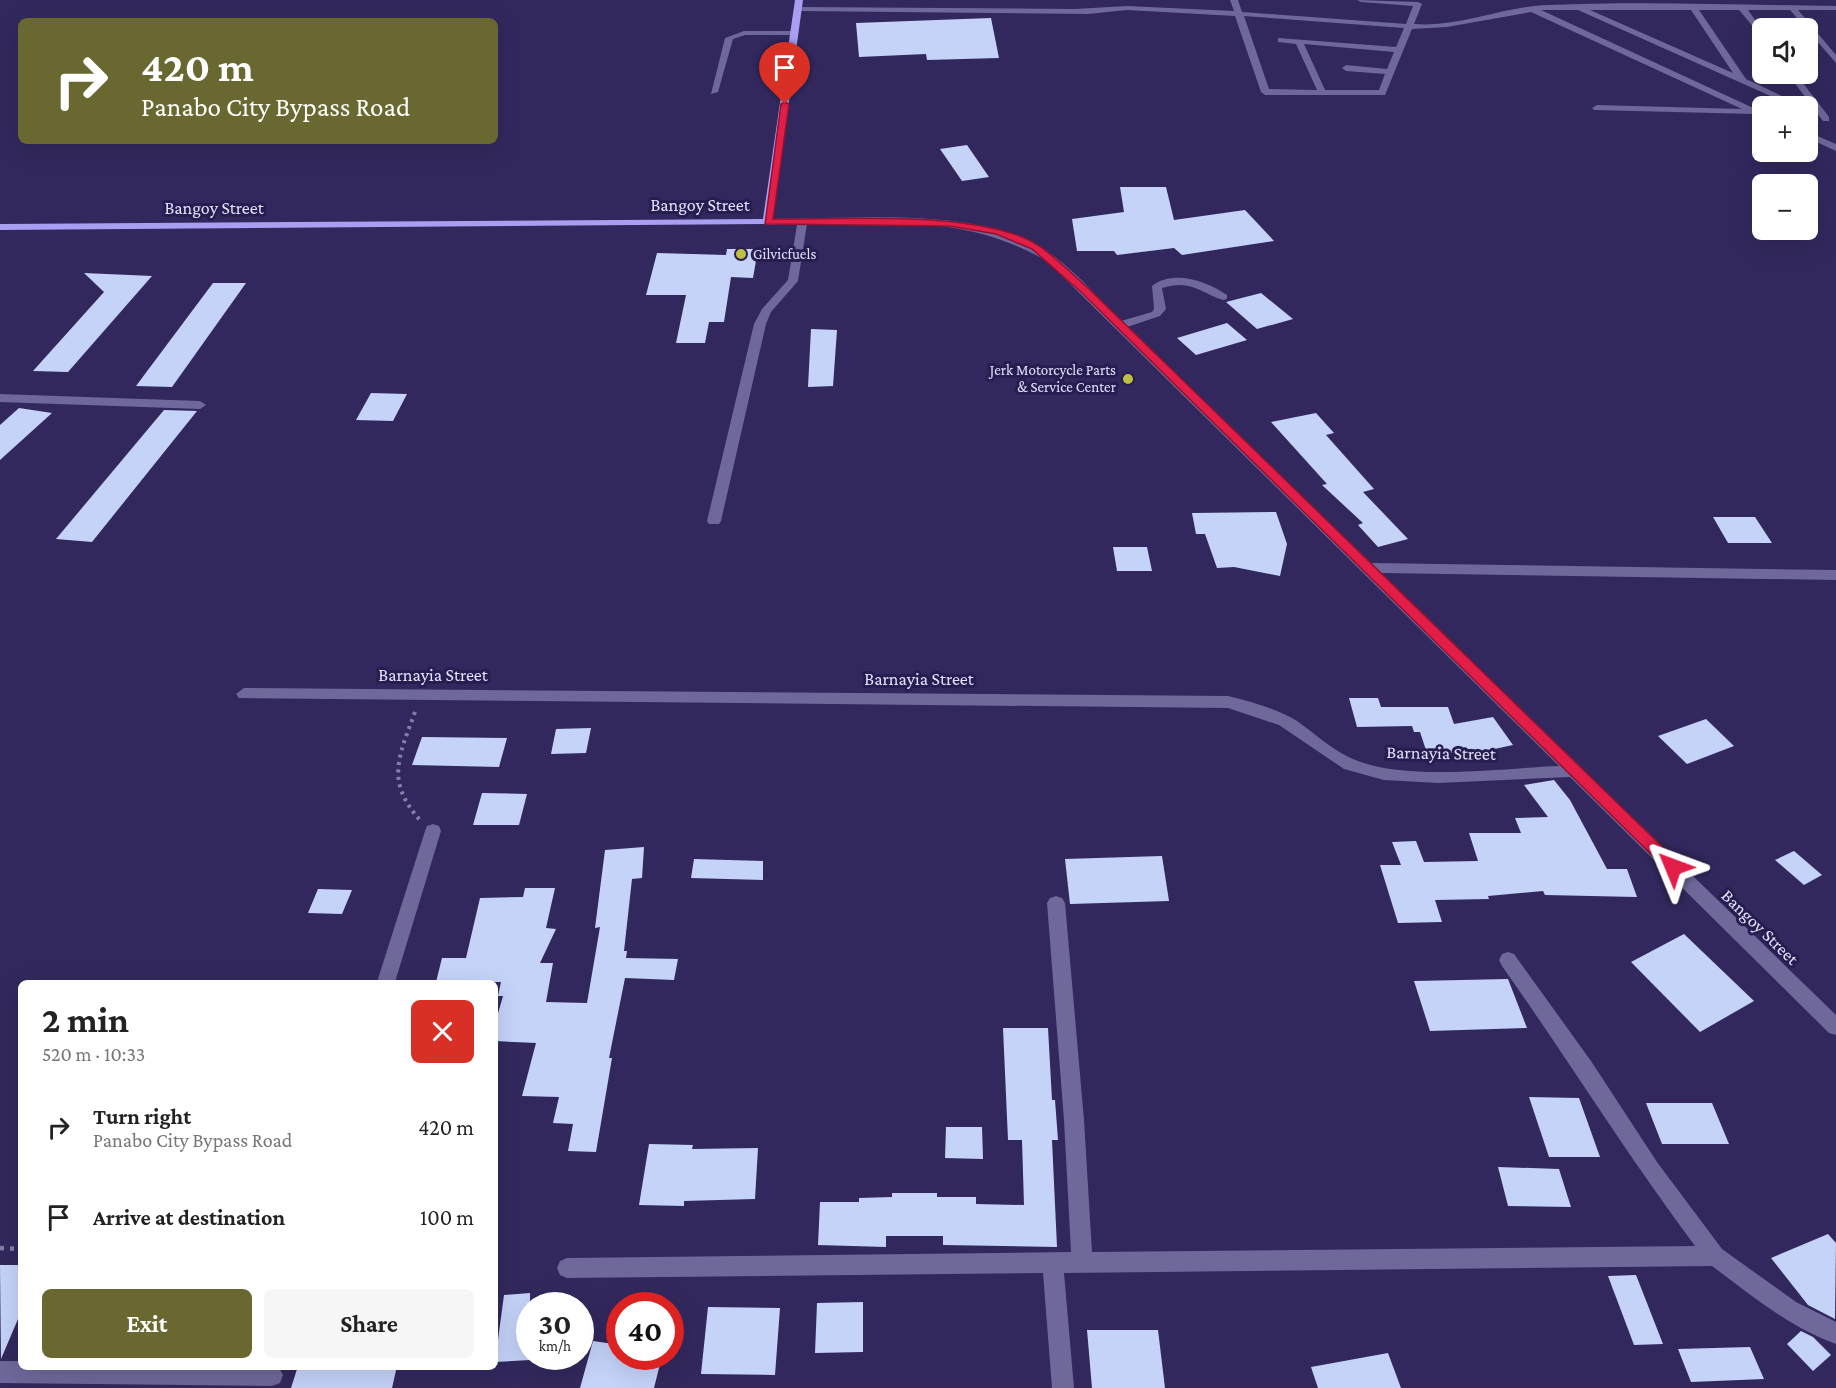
<!DOCTYPE html>
<html lang="en">
<head>
<meta charset="utf-8">
<style>
	:root { --surface:#fff; --page:#f6f6f6; --text:#222; --muted:#767676; --accent:#696830 }
	body { margin:0; font-family:"Crimson Pro",serif; background:var(--page); color:var(--text); height:100vh; display:flex; flex-direction:column; font-size:22px; white-space:nowrap }
	* { box-sizing:border-box; margin:0 }
	p { font-size:20px; color:var(--muted) }
	.icon { flex:none; width:33px; height:33px; fill:none; stroke:currentColor; stroke-width:2; stroke-linecap:round; stroke-linejoin:round }
	.map { position:relative; flex:1; overflow:hidden }
	.panel { position:absolute; left:18px; top:980px; width:480px; height:390px; display:flex; flex-direction:column; background:var(--surface); border-radius:9px; box-shadow:0 6px 24px #0002 }
	.panel>* { flex:none }
	.banner { position:absolute; left:18px; top:18px; width:480px; height:126px; border-radius:9px; box-shadow:0 6px 24px #0002; background:#696830; color:#fff; overflow:hidden }
	.controls { position:absolute; left:1752px; top:18px; display:grid; gap:12px }
	.controls a { display:grid; place-items:center; width:66px; height:66px; border-radius:9px; background:var(--surface); box-shadow:0 6px 24px #0002; font-size:30px }
	.speed { position:absolute; left:516px; top:1292px; display:flex; gap:12px; font-size:30px; font-weight:700; text-align:center }
	.speed>* { display:grid; place-content:center; width:78px; height:78px; border-radius:50%; background:var(--surface); box-shadow:0 6px 24px #0002; line-height:1 }
	.speed small { font-size:15px; font-weight:400 }
	.speed .limit { border:9px solid #d22; background:#fff; color:#111 }
	.pin { position:absolute; display:grid; place-items:center; width:51px; height:51px; color:#fff; margin:-62px -26px; border-radius:50% 50% 50% 0; rotate:-45deg; box-shadow:0 0 6px #0007 }
	.pin .icon { rotate:45deg }
	.me { position:absolute; width:66px; margin:-33px; rotate:314deg; stroke-linejoin:round; filter:drop-shadow(0 0 4px #0008) }
	.turn { display:flex; align-items:center; gap:21px; height:126px; padding:0 24px; font-size:27px }
	.turn .icon { width:78px; height:78px; stroke-width:2.5 }
	.turn b { display:block; font-size:42px; line-height:51px }
	.round { display:grid; place-items:center; flex:none; width:63px; height:63px; border-radius:9px; background:var(--page) }
	.overview { display:flex; align-items:center; justify-content:space-between; height:102px; padding:0 24px }
	h1 { font-size:36px; font-weight:700; line-height:45px }
	.primary-button { display:flex; gap:12px; margin-top:auto; padding:12px 24px }
	.primary-button a { flex:1; height:69px; border-radius:9px; background:var(--accent); color:#fff; font-size:24px; font-weight:700; line-height:69px; text-align:center }
	.primary-button a+a { background:var(--page); color:var(--text) }
	ul { padding:0; list-style:none }
	li { display:flex; align-items:center; gap:18px; height:90px; padding:0 24px }
	li div { flex:1 }
	li b { display:block; font-size:22px }
	li em { font-style:normal }
	.map>svg:first-child { display:block }
	.building { fill:#c5d3f9 }
	.lines { fill:none; stroke-linecap:round; stroke-linejoin:round }
	.path-far1 { stroke:#857fa8; stroke-width:4; stroke-dasharray:3 4.5; stroke-linecap:butt }
	.path { stroke:#857fa8; stroke-width:4.5; stroke-dasharray:4 6; stroke-linecap:butt }
	.minor { fill:#6e689b; fill-rule:evenodd }
	.major { fill:#a99ff2; fill-rule:evenodd }
	.route { fill:#e11d48; stroke:#92132f; stroke-width:1.5 }
	.poi-dot { fill:#bfbe41; stroke:#281d51; stroke-width:2 }
	.labels { text-anchor:middle; dominant-baseline:central; stroke-width:6; stroke-linejoin:round; paint-order:stroke }
	.far-poi-label { font-size:15px; fill:#e4e2fd; stroke:#281d51; text-anchor:start }
	.street-label { font-size:18px; fill:#e4e2fd; stroke:#281d51 }
</style>
</head>
<body>
<div class="map">
<svg width="1836" height="1388" viewBox="0 0 1836 1388">
	<rect width="100%" height="100%" fill="#32285d"/>
	<!-- building -->
	<g class="building">
		<polygon points="991,18 999,58 927,60 926,54 859,57 856,23"/>
		<polygon points="967,145 989,177 962,181 940,149"/>
		<polygon points="1120,187 1166,187 1174,220 1245,210 1274,241 1182,255 1174,248 1117,255 1114,251 1077,251 1072,219 1124,212"/>
		<polygon points="727,249 758,249 753,278 731,277 724,322 709,322 705,343 676,343 686,295 646,295 657,253 726,255"/>
		<polygon points="84,273 152,276 68,372 33,371 104,292"/>
		<polygon points="213,283 246,283 172,387 136,386"/>
		<polygon points="1261,293 1293,319 1257,329 1226,302"/>
		<polygon points="1227,323 1247,340 1196,355 1177,338"/>
		<polygon points="811,329 837,330 833,386 808,387"/>
		<polygon points="371,393 407,394 393,421 356,420"/>
		<polygon points="19,408 52,413 0,460 0,425"/>
		<polygon points="164,410 197,411 92,542 56,539"/>
		<polygon points="1316,413 1334,433 1326,435 1374,489 1363,492 1408,539 1378,547 1358,525 1363,523 1322,485 1327,484 1271,422"/>
		<polygon points="1276,512 1287,544 1280,576 1234,567 1217,568 1205,534 1196,534 1192,513"/>
		<polygon points="1713,517 1755,517 1772,543 1728,543"/>
		<polygon points="1113,547 1147,547 1152,571 1117,571"/>
		<polygon points="1349,698 1378,698 1381,707 1448,707 1454,724 1493,717 1513,745 1476,753 1427,753 1420,732 1414,732 1412,726 1357,727"/>
		<polygon points="1706,719 1734,746 1687,764 1658,736"/>
		<polygon points="591,728 586,753 551,754 556,729"/>
		<polygon points="422,737 507,738 499,767 412,765"/>
		<polygon points="1554,780 1570,800 1607,869 1627,869 1637,897 1545,895 1543,891 1488,896 1489,899 1435,900 1442,922 1398,923 1380,865 1401,865 1392,842 1416,841 1424,862 1478,861 1469,833 1521,833 1515,818 1548,817 1524,785"/>
		<polygon points="482,793 527,794 519,825 473,825"/>
		<polygon points="644,847 642,878 632,879 624,951 627,951 626,958 678,959 674,980 625,978 609,1058 612,1058 596,1152 568,1151 573,1124 553,1123 559,1097 522,1096 536,1043 495,1041 495,1024 503,996 498,996 501,982 436,982 442,958 466,958 480,898 523,897 525,888 555,888 546,928 556,929 540,963 553,963 546,1002 587,1003 600,927 595,928 605,850"/>
		<polygon points="1794,851 1822,875 1804,885 1775,860"/>
		<polygon points="1162,856 1169,901 1070,904 1065,859"/>
		<polygon points="694,859 763,861 763,880 691,878"/>
		<polygon points="318,889 352,890 342,914 308,913"/>
		<polygon points="1684,934 1754,1001 1700,1032 1631,962"/>
		<polygon points="1508,979 1527,1028 1430,1031 1414,981"/>
		<polygon points="1003,1028 1048,1028 1052,1100 1055,1100 1058,1140 1052,1140 1057,1247 943,1245 943,1236 886,1236 886,1247 818,1245 820,1202 859,1202 859,1198 892,1197 892,1193 937,1193 937,1197 976,1197 976,1204 1024,1205 1022,1140 1008,1140"/>
		<polygon points="1529,1097 1579,1098 1600,1157 1549,1157"/>
		<polygon points="1646,1103 1712,1103 1729,1144 1662,1144"/>
		<polygon points="946,1127 982,1127 983,1159 945,1158"/>
		<polygon points="649,1144 693,1145 692,1149 758,1148 755,1199 684,1201 684,1206 639,1205"/>
		<polygon points="1498,1167 1559,1169 1571,1207 1508,1206"/>
		<polygon points="1828,1234 1836,1243 1835,1319 1808,1305 1771,1258"/>
		<polygon points="0,1265 21,1265 21,1312 1,1359"/>
		<polygon points="1636,1275 1663,1344 1634,1345 1608,1276"/>
		<polygon points="530,1293 530,1360 495,1362 504,1295"/>
		<polygon points="863,1302 863,1352 815,1353 817,1303"/>
		<polygon points="708,1307 780,1308 775,1375 701,1374"/>
		<polygon points="1087,1330 1158,1330 1165,1388 1092,1388"/>
		<polygon points="1801,1331 1813,1337 1831,1355 1813,1371 1787,1344"/>
		<polygon points="593,1341 620,1345 620,1356 662,1356 654,1388 580,1388"/>
		<polygon points="1750,1347 1764,1379 1691,1382 1678,1349"/>
		<polygon points="1388,1353 1401,1388 1318,1388 1311,1367"/>
		<polygon points="298,1366 397,1366 392,1388 291,1388"/>
	</g>
	<g class="lines">
		<!-- path-far1 -->
		<path class="path-far1" d="M415,712C399,756 385,781 420,820"/>
		<!-- path -->
		<polyline class="path" points="0,1248 21,1249"/>
		<!-- minor -->
		<g class="minor">
			<path d="M1230,0H1238L1242,12L1406,24L1413,6L1361,2L1357,0L1418,2L1422,4L1414,24C1460,28 1504,6 1549,5C1644,1 1740,5 1836,6V10H1798L1836,55V63L1790,10H1748L1762,30V37L1739,10H1699L1746,79L1803,106H1793L1578,10H1541L1762,112V118L1753,114L1594,110L1592,108L1597,105L1742,109L1531,12L1447,27L1412,29L1385,95H1265L1261,92L1235,16L1127,10L1088,14L798,11L794,9L798,7L1075,9L1127,6L1234,11ZM1590,10H1691L1733,73ZM1244,16L1404,28L1396,47L1278,38V42L1296,44L1317,90L1269,89ZM1304,44L1394,52L1387,69L1346,65L1342,68L1346,71L1385,74L1379,90H1325Z"/>
			<polygon points="744,31 795,31 799,33 795,35 745,35 733,39 718,92 711,94 725,38"/>
			<polygon points="1788,74 1796,74 1829,117 1829,121 1823,121"/>
			<polygon points="1808,132 1836,144 1836,151 1808,138"/>
			<path d="M877,217C936,218 1005,220 1055,257C1079,275 1100,300 1121,321L1152,312L1154,309L1152,286C1173,269 1207,281 1227,295V299L1223,300C1199,292 1191,279 1162,288L1166,309L1160,316L1127,327L1371,563L1836,570V580L1381,573L1836,1015V1035L1829,1033L1570,777L1438,783L1384,780L1344,769L1279,725L1228,708L239,698L236,694L244,688L1228,696C1251,702 1276,708 1297,721C1317,735 1335,753 1358,761C1408,781 1504,768 1559,766L1047,261C968,216 894,222 807,224L798,281L771,312L766,324L721,521L719,524H709L707,521L754,324L762,309L788,280L797,225H768L763,222L768,219Z"/>
			<polygon points="0,394 200,401 206,405 200,409 0,402"/>
			<polygon points="433,824 439,826 441,831 395,982 377,982 425,831 427,826"/>
			<path d="M1056,896L1062,898L1065,903L1084,1120L1092,1252L1695,1246C1627,1155 1567,1058 1502,966L1499,960L1502,954L1508,952L1514,954L1591,1061L1657,1162L1722,1249L1796,1302L1836,1322V1344C1789,1327 1752,1296 1712,1266L1064,1273L1074,1388H1052L1043,1273L567,1278L560,1275L557,1268L560,1261L567,1258L1071,1252L1064,1120L1047,903L1050,898Z"/>
			<polygon points="0,1361 21,1361 21,1366 278,1366 283,1375 280,1383 272,1386 0,1383"/>
		</g>
		<!-- major -->
		<polygon class="major" points="795,0 803,0 772,224 0,230 0,224 763,219"/>
	</g>
	<!-- route -->
	<path class="route" d="M785,102L789,104L773,219C841,220 984,209 1039,246C1056,257 1072,274 1088,288L1678,862L1681,867L1678,871H1668L1081,292L1032,249L996,234L949,226L765,224L781,104Z"/>
	<!-- markers -->
	<g class="poi-dot">
		<circle cx="741" cy="254" r="6"/>
		<circle cx="1128" cy="379" r="6"/>
	</g>
	<g class="labels">
		<!-- far-poi labels -->
		<g class="far-poi-label">
			<text x="753" y="254">Gilvicfuels</text>
			<text x="1116" y="370" text-anchor="end">Jerk Motorcycle Parts<tspan x="1116" dy="17">&amp; Service Center</tspan></text>
		</g>
		<!-- street labels -->
		<g class="street-label">
			<text x="700" y="205">Bangoy Street</text>
			<text x="214" y="208">Bangoy Street</text>
			<text x="433" y="675">Barnayia Street</text>
			<text x="919" y="679">Barnayia Street</text>
			<text transform="translate(1441 753) rotate(1)">Barnayia Street</text>
			<text transform="translate(1760 927) rotate(44)">Bangoy Street</text>
		</g>
	</g>
</svg>
<div class="controls">
<a><svg class="icon" aria-label="sound" viewBox="0 0 24 24"><path d="M4 9h4l5-4v14l-5-4H4zM17 9q2 3 0 6"/></svg></a>
<a>+</a>
<a>−</a>
</div>
<div class="speed"><div>30<small>km/h</small></div><div class="limit">40</div></div>
<div class="pin" style="left:785px;top:104px;background:#d93025"><svg class="icon" aria-label="arrive" viewBox="0 0 24 24"><path d="M6 21V4h12l-3 4 3 4H6"/></svg></div>
<svg class="me" style="left:1673px;top:867px" viewBox="-20 -20 40 40"><path d="M0-17L14 15 0 8-14 15z" fill="#e11d48" stroke="#fff" stroke-width="4"/></svg>
<div class="banner">
<div class="turn"><svg class="icon" aria-label="right" viewBox="0 0 24 24"><path d="M7 20v-9h11M14 6l5 5-5 5"/></svg><div><b>420 m</b>Panabo City Bypass Road</div></div>
</div>
<section class="panel">
<div class="overview"><div><h1>2 min</h1><p>520 m · 10:33</p></div><a class="round" style="background:#d93025;color:#fff"><svg class="icon" aria-label="close" viewBox="0 0 24 24"><path d="M6 6l12 12M18 6L6 18"/></svg></a></div>
<ul>
<li><svg class="icon" aria-label="right" viewBox="0 0 24 24"><path d="M7 20v-9h11M14 6l5 5-5 5"/></svg><div><b>Turn right</b><p>Panabo City Bypass Road</p></div><em>420 m</em></li>
<li><svg class="icon" aria-label="arrive" viewBox="0 0 24 24"><path d="M6 21V4h12l-3 4 3 4H6"/></svg><div><b>Arrive at destination</b></div><em>100 m</em></li>
</ul>
<div class="primary-button"><a>Exit</a><a>Share</a></div>
</section>
</div>
</body>
</html>
